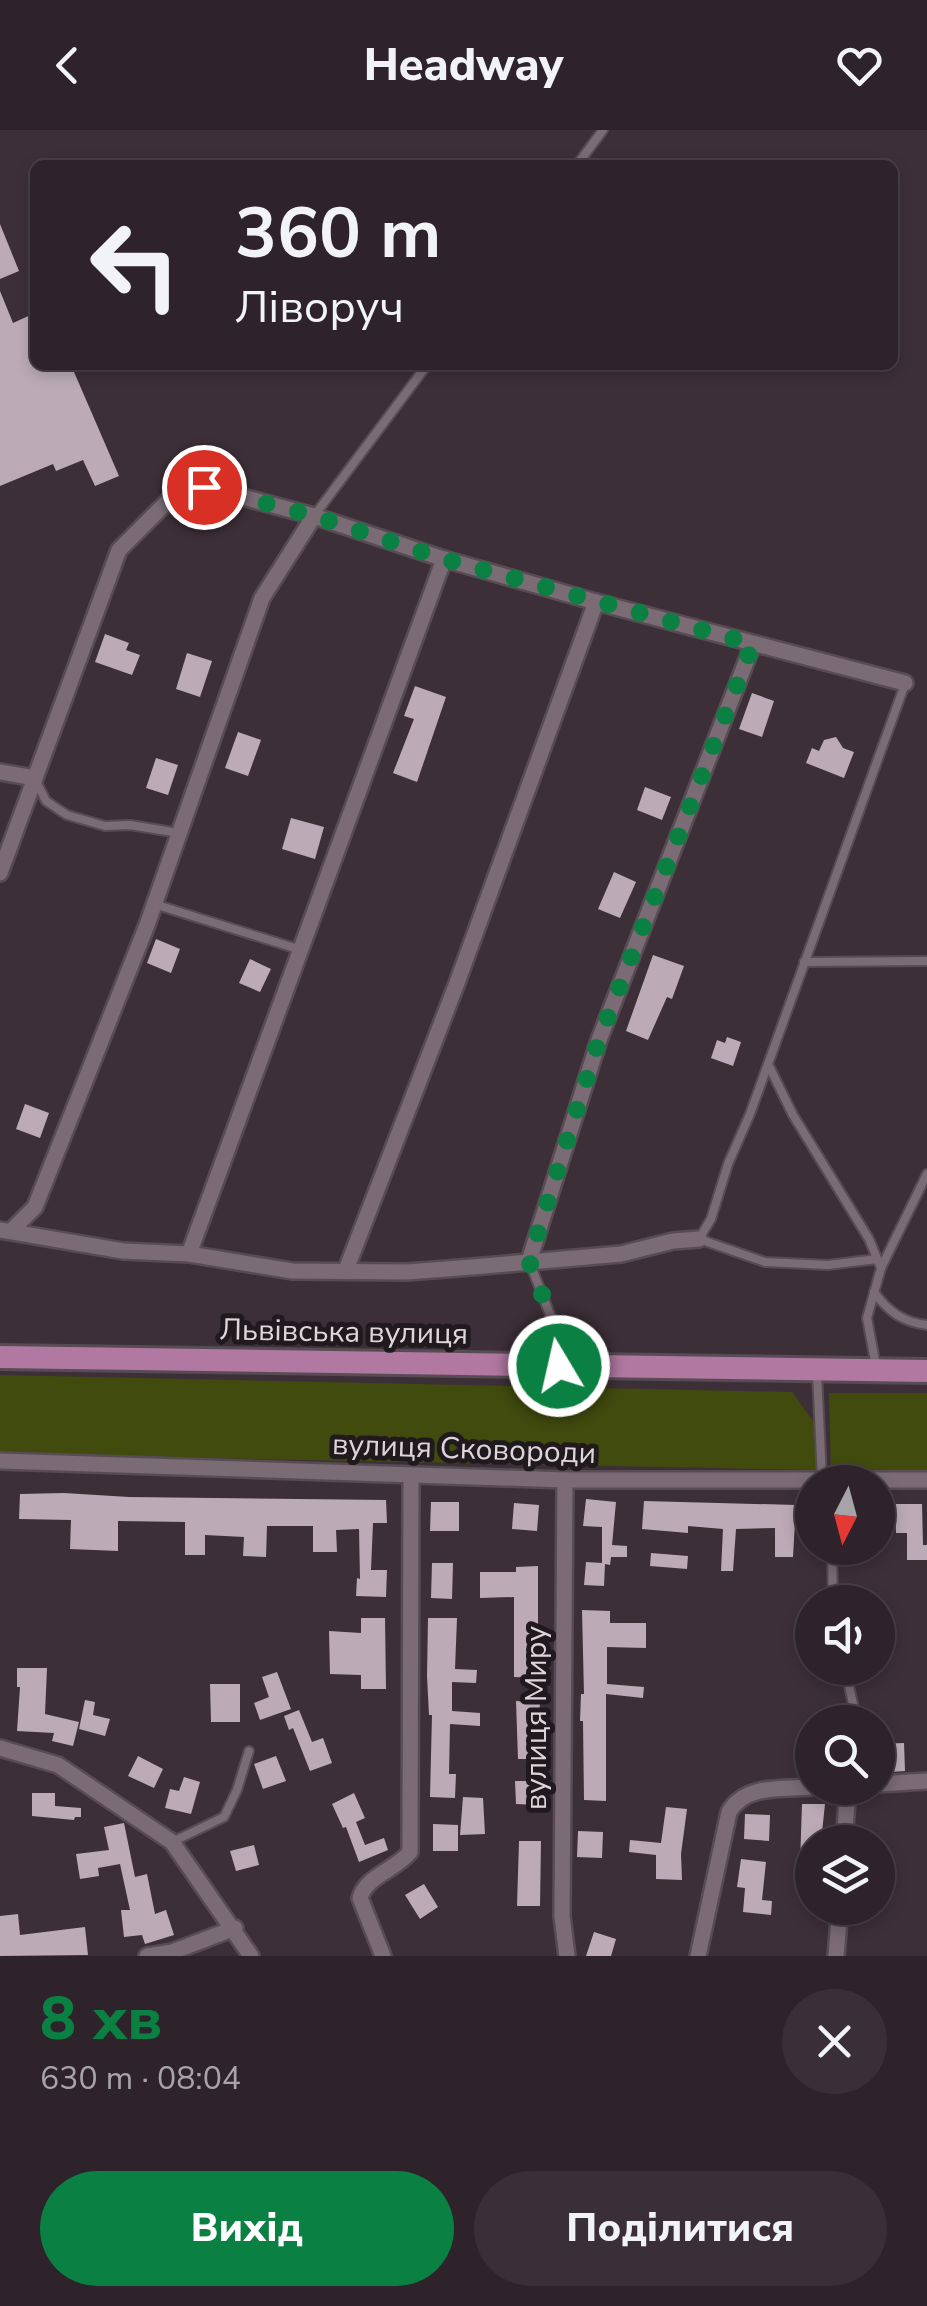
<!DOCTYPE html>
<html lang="uk">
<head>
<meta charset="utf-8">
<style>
	:root { --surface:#2e232a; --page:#3a2f36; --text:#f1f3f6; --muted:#a7a4a8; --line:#494047; --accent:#0b8043 }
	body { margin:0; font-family:"Nunito Sans",sans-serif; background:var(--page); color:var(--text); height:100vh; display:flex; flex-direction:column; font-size:38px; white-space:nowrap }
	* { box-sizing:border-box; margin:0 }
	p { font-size:32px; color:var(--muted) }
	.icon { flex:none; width:55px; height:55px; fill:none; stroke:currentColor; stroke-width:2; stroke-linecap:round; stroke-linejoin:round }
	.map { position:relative; height:1826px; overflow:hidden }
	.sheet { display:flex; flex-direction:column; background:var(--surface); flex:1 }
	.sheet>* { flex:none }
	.guide { position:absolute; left:30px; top:30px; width:868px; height:210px; border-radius:15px; box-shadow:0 5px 15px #0003,0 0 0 2px var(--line); background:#2e232a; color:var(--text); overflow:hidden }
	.needle { width:65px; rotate:186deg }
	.tools { position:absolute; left:795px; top:1335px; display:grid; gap:20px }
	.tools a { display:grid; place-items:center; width:100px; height:100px; border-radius:50%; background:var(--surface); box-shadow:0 5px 15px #0003,0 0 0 2px var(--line); font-size:50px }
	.pin { position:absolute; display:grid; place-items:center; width:85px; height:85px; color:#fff; margin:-42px; border:5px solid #fff; border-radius:50%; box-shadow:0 2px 10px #0007 }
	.me { position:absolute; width:110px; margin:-55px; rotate:351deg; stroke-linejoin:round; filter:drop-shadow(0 0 8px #0008) }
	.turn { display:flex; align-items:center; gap:35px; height:210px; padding:0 40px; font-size:45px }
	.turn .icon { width:130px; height:130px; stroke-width:2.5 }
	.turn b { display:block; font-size:70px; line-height:85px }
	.round { display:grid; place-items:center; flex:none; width:105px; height:105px; border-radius:52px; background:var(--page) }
	.headline { display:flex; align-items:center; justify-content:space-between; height:170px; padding:0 40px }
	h1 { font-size:60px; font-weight:800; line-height:75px; color:var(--accent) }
	.cta { display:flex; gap:20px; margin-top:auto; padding:20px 40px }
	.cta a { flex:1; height:115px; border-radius:60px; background:var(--accent); color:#fff; font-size:40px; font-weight:800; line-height:115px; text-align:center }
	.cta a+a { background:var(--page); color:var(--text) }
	header { display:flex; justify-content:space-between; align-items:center; height:130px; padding:0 40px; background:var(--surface); font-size:45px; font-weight:800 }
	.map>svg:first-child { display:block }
	.green { fill:#414b0e }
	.building { fill:#bcabb6 }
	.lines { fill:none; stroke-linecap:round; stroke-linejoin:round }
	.lane-casing { stroke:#574c54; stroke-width:12 }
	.street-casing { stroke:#574c54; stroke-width:20 }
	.primary-casing { stroke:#574c54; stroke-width:28 }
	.lane { stroke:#7a6b75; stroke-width:8 }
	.street { stroke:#7a6b75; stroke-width:15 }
	.primary { stroke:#b178a1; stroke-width:22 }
	.route { stroke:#0b8043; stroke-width:18; stroke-dasharray:0 32.4 }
	.labels { text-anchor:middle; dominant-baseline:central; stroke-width:10; stroke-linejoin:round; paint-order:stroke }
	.street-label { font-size:30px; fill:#ddd5da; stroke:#201a1e }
</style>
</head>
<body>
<header><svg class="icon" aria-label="back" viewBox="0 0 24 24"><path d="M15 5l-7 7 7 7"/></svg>Headway<svg class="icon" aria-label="heart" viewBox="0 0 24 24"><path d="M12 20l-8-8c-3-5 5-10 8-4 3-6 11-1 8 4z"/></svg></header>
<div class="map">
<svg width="927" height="1826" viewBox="0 0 927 1826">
	<rect width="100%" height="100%" fill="#3d2f38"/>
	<!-- green -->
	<g class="green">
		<polygon points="0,1245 792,1262 816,1295 816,1340 0,1324"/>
		<polygon points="829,1263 927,1263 927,1347 831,1346"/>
	</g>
	<!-- building -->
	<g class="building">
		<polygon points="0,94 19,141 0,149"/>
		<polygon points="0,161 13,193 35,183 35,235 71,235 119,346 95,356 83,330 56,341 53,334 0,356"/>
		<polygon points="105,504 129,513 126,520 140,525 132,545 95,532"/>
		<polygon points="187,523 212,531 200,567 176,559"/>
		<polygon points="415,556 446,567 417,652 393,643 414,589 404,586"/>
		<polygon points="752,563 774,571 762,607 739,599"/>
		<polygon points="238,602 261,610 248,646 225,638"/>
		<polygon points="836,607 843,618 854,622 844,648 806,633 812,618 819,621 824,610"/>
		<polygon points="156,628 178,635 168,665 146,658"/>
		<polygon points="645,657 671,667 662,690 637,680"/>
		<polygon points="291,688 324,697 315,729 282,719"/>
		<polygon points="614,742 636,752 620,788 598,779"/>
		<polygon points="156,809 180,819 171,843 147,833"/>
		<polygon points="653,825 684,836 672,869 667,867 648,910 626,901"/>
		<polygon points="250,829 271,839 260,862 239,853"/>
		<polygon points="727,907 741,912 733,936 711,928 717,910 725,913"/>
		<polygon points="25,974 49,983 40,1008 16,999"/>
		<polygon points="64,1363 129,1367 386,1370 387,1393 373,1393 371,1440 387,1440 386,1467 356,1466 357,1448 360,1449 359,1399 336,1400 337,1422 313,1422 313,1396 267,1396 266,1427 243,1426 244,1407 205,1405 205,1425 185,1425 185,1392 118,1391 118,1421 70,1419 71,1390 19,1389 20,1364"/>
		<polygon points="586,1369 616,1372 612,1415 627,1416 627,1427 611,1427 610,1435 605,1434 604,1456 584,1455 586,1432 602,1433 602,1397 583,1396"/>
		<polygon points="644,1371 796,1375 793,1427 775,1427 775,1398 736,1399 733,1441 721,1441 723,1399 688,1396 688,1403 642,1399"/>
		<polygon points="431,1372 459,1372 459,1401 430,1401"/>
		<polygon points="514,1373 539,1375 537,1401 512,1399"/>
		<polygon points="895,1374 922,1374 923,1415 927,1415 927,1430 907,1430 907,1403 896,1403"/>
		<polygon points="651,1423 688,1426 687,1439 650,1436"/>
		<polygon points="432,1433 453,1433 452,1469 431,1468"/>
		<polygon points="538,1436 538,1548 514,1547 514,1467 480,1468 480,1442 516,1442 516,1437"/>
		<polygon points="582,1480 610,1481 610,1493 646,1493 646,1518 607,1517 607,1554 644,1557 643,1568 606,1564 606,1671 584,1670 583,1591 580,1591 581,1564 584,1564"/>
		<polygon points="361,1488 385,1488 386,1559 361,1559 361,1545 330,1544 329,1501 361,1503"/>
		<polygon points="428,1488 457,1488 455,1539 477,1540 476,1553 452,1552 452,1581 480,1583 480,1596 450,1594 449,1644 456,1644 455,1668 430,1667 432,1585 429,1585 427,1546"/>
		<polygon points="17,1538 47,1538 45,1584 79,1592 73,1616 52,1611 54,1603 17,1601 20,1557 17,1557"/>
		<polygon points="277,1542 291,1579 260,1590 254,1573 269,1567 262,1547"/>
		<polygon points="210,1554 240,1554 240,1592 211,1592"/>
		<polygon points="85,1570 95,1572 93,1585 110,1589 105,1606 79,1599"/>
		<polygon points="516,1571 540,1573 538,1606 541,1606 541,1629 518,1629"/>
		<polygon points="299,1580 312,1612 323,1608 332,1633 310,1641 293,1598 289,1600 284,1586"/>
		<polygon points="904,1613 905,1641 878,1643 878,1614"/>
		<polygon points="138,1626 163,1639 154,1658 128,1646"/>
		<polygon points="276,1626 286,1651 263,1659 254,1634"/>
		<polygon points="184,1647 200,1652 191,1684 165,1678 170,1659 179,1661"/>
		<polygon points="515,1651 540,1651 540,1675 516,1674"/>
		<polygon points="32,1663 55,1663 55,1676 81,1678 81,1687 75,1687 74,1690 32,1686"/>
		<polygon points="354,1663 365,1688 356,1692 365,1715 384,1708 388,1720 359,1732 346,1697 343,1698 332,1674"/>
		<polygon points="463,1667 483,1668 485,1704 460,1705"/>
		<polygon points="802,1674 825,1674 821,1712 812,1712 812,1764 799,1763"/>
		<polygon points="666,1677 687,1679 681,1724 682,1750 656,1749 656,1725 629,1722 630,1710 661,1713"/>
		<polygon points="745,1684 770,1685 769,1711 744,1709"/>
		<polygon points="124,1693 135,1747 147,1744 155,1784 166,1780 174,1805 145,1814 142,1805 124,1807 121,1780 130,1780 120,1734 98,1738 99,1746 80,1749 76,1724 109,1720 104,1697"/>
		<polygon points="433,1694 458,1695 458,1721 433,1721"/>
		<polygon points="578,1701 603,1702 602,1728 577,1727"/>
		<polygon points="519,1711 541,1711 540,1776 517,1776"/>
		<polygon points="254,1715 259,1735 236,1741 230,1721"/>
		<polygon points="741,1729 766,1732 762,1770 772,1771 771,1785 743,1782 745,1758 737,1757"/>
		<polygon points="424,1754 438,1777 420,1789 405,1765"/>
		<polygon points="18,1784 20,1805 85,1797 88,1825 0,1826 0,1786"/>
		<polygon points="594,1802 616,1809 611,1826 586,1826"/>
	</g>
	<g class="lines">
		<defs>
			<g id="lane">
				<polyline points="577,35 603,0"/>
				<polyline points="314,386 427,235"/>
				<polyline points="37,653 46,671 67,685 105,696 130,695 179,703"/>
				<polyline points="154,774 301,820"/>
				<polyline points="804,832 927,831"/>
				<polyline points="768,934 793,985 869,1109 881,1138 867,1188 876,1236"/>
				<polyline points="877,1129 828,1135 765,1132 699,1109 711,1089 728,1034 750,984 905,554"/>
				<polyline points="529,1131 553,1192 558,1232"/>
				<polyline points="881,1138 927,1044"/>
				<path d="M874,1162C888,1181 902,1192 927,1195"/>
				<polyline points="817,1243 822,1349"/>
				<polyline points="832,1418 833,1472"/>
				<polyline points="845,1538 857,1592"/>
				<polyline points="172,1712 224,1687 237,1660 249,1621"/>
			</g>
			<g id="street">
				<polyline points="0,642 35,648"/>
				<polyline points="0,743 119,420 178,361 205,357 314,386 444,429 596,472 905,553"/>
				<polyline points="0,1100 123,1121 189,1124 292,1141 407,1142 472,1137 621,1124 673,1111 699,1109"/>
				<polyline points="11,1101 35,1077 147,795 262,468 314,386"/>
				<polyline points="189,1124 444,429"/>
				<polyline points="529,1131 599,910 753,514"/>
				<polyline points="346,1140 457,853 596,472"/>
				<polyline points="0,1331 565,1350 927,1350"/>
				<polyline points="565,1350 562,1786 567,1826"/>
				<polyline points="0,1618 58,1635 172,1712 251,1826"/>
				<polyline points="878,1654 927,1651"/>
				<polyline points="844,1712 848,1658"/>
				<polyline points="147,1826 172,1822 235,1798"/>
				<path d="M383,1826L360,1768C366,1746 397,1739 410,1722L411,1345"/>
				<path d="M698,1826L729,1682C745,1654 784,1659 812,1657"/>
				<polyline points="836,1826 840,1778"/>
			</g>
			<polyline id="primary" points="0,1227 927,1241"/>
		</defs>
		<!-- lane casing -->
		<use href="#lane" class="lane-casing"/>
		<!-- street casing -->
		<use href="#street" class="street-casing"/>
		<!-- primary casing -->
		<use href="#primary" class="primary-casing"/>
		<!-- lane -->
		<use href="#lane" class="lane"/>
		<!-- street -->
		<use href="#street" class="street"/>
		<!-- primary -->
		<use href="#primary" class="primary"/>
	</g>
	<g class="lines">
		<!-- route -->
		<polyline class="route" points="204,357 314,386 444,429 753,514 599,910 529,1131 553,1192 559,1236"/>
	</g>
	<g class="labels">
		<!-- street labels -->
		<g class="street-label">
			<text transform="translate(344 1202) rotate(1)">Львівська вулиця</text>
			<text transform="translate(464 1319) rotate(2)">вулиця Сковороди</text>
			<text transform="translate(536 1588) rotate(-90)">вулиця Миру</text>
		</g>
	</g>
</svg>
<div class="tools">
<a><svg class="needle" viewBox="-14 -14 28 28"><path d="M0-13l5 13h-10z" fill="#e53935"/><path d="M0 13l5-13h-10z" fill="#a7a4a8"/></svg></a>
<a><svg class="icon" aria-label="sound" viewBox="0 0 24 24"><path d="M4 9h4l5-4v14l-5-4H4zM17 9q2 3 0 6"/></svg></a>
<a><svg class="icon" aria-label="search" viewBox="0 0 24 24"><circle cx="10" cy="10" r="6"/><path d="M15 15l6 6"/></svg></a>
<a><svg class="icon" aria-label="layers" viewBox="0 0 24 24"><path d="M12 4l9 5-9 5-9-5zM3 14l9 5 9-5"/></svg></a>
</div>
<div class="pin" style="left:204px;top:357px;background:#d93025"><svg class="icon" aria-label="arrive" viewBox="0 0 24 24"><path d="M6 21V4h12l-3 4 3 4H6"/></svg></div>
<svg class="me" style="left:559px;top:1236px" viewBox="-20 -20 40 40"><circle r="17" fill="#0b8043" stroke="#fff" stroke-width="3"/><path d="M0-11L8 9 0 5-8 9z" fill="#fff"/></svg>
<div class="guide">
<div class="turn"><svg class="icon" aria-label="left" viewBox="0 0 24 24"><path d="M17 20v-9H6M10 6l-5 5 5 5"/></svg><div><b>360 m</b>Ліворуч</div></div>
</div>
</div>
<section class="sheet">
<div class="headline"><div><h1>8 хв</h1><p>630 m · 08:04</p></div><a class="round"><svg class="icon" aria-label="close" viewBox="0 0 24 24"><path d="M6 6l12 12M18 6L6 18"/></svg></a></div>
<div class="cta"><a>Вихід</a><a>Поділитися</a></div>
</section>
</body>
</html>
